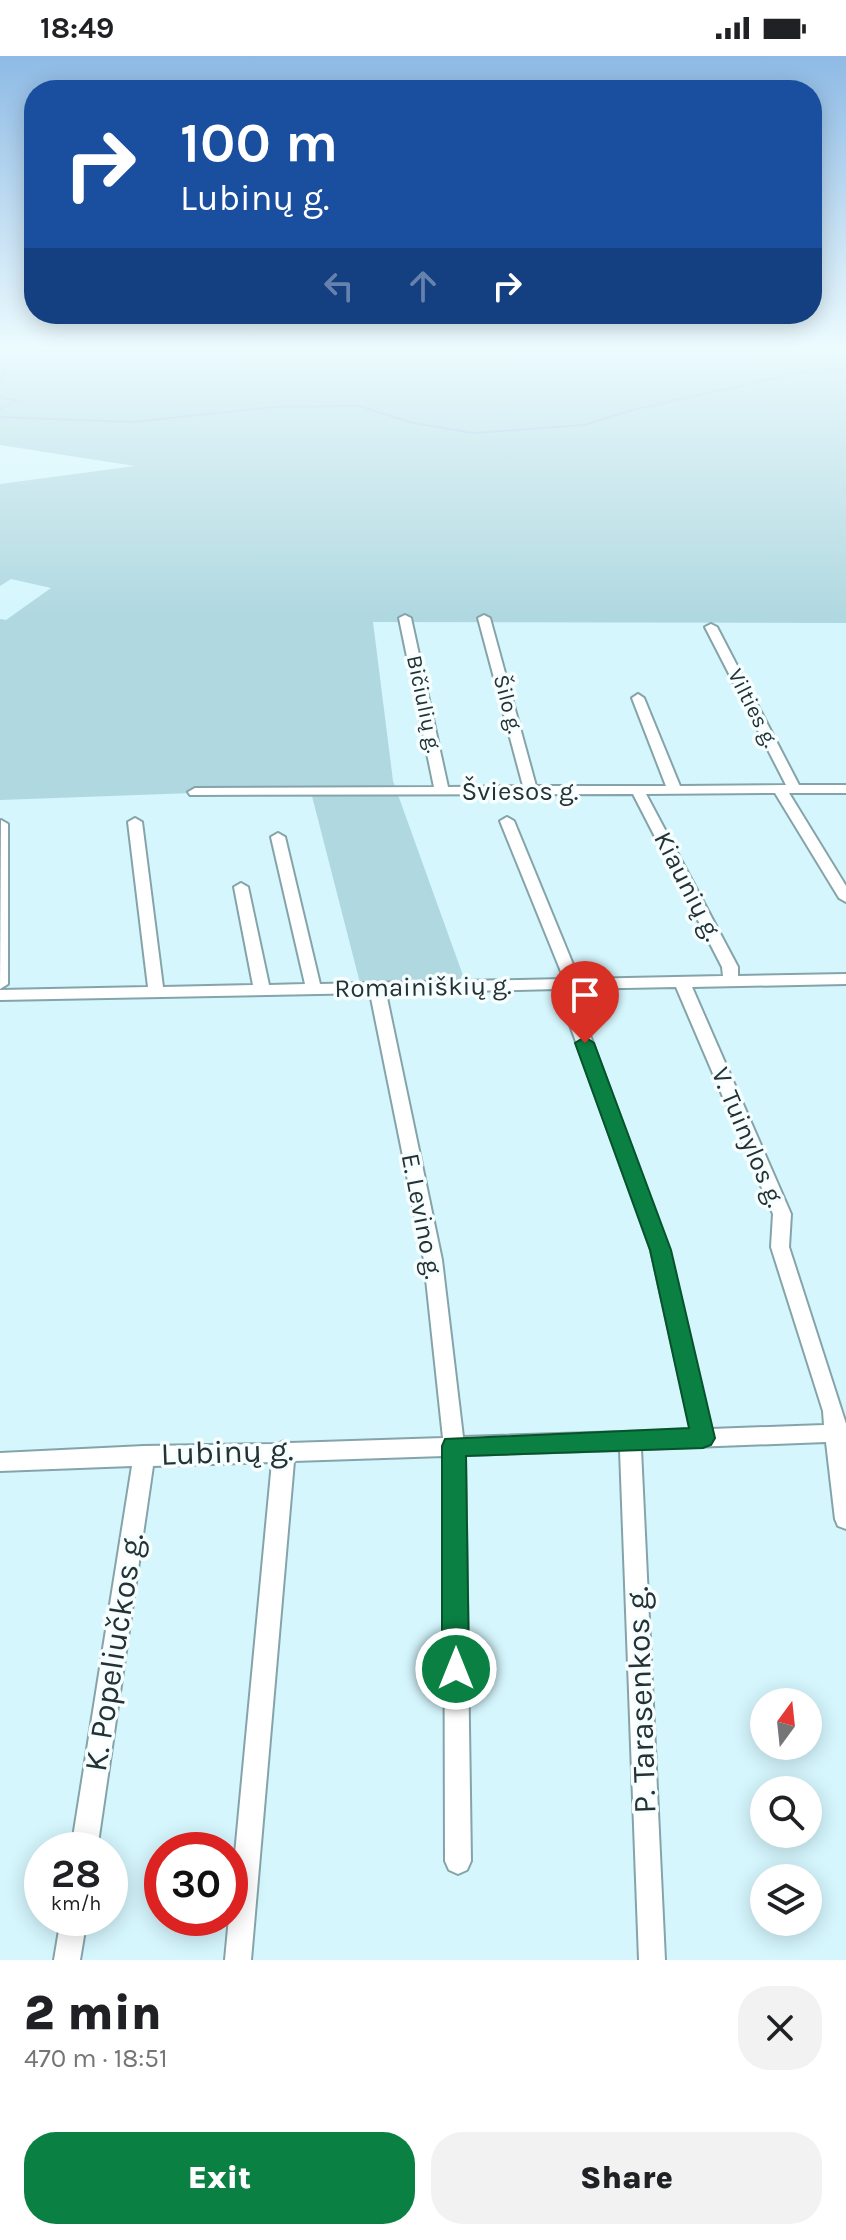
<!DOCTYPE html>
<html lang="en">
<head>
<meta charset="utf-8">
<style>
	:root { --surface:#fff; --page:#f2f2f2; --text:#202124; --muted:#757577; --accent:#0b8043 }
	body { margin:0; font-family:Karla,sans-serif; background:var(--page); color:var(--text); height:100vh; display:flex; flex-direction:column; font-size:30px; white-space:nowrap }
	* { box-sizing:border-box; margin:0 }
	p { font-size:26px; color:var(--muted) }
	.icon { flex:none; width:44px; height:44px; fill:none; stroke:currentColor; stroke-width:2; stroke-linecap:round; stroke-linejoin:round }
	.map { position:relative; height:1904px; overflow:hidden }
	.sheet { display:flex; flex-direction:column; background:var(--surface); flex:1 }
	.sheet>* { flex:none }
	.banner { position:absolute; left:24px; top:24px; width:798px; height:244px; border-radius:32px; box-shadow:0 4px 20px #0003; background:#1a4fa0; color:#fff; overflow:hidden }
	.needle { width:52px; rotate:15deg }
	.buttons { position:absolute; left:750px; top:1632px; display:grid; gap:16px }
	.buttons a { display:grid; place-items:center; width:72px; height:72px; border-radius:50%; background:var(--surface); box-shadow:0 4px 20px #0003; font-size:40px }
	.speed { position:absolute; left:24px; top:1776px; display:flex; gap:16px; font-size:40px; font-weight:700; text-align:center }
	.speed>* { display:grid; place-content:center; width:104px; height:104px; border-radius:50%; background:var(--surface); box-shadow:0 4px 20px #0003; line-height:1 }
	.speed small { font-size:20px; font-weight:400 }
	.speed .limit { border:12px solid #d22; background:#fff; color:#111 }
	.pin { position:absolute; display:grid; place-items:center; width:68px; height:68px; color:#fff; margin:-82px -34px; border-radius:50% 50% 50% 0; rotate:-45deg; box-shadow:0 0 8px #0007 }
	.pin .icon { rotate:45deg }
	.me { position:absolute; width:88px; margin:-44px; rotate:0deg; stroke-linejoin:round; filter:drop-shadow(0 0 6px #0008) }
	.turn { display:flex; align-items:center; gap:28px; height:168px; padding:0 24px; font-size:36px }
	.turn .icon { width:104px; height:104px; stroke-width:2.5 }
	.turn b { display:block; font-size:56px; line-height:68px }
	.lanes { display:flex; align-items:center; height:76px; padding:0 24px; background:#0003; justify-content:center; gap:40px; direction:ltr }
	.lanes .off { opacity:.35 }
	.round { display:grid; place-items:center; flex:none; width:84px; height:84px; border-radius:32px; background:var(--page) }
	.summary { display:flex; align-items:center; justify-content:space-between; height:136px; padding:0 24px }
	h1 { font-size:48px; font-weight:800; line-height:60px }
	.cta { display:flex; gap:16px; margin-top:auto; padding:16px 24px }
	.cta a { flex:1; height:92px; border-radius:32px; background:var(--accent); color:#fff; font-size:32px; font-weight:800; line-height:92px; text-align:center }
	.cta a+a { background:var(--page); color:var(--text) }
	.status { display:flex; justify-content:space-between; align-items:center; height:56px; padding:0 40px; background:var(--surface); direction:ltr }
	.status svg { height:22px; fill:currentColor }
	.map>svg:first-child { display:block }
	.green { fill:#b0d8e0 }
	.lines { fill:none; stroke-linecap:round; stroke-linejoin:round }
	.stream { stroke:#a8c3e1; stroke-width:2 }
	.minor-casing { stroke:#85a4aa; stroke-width:4 }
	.minor { fill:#fff; fill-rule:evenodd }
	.route { fill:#0b8043; stroke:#07532c; stroke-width:2 }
	.labels { text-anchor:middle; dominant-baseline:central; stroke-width:7; stroke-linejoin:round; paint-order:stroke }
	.far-street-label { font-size:22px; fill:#253234; stroke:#f7feff }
	.street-label { font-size:26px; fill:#253234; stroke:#f7feff }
	.near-street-label { font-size:32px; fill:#253234; stroke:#f7feff }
</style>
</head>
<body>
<div class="status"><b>18:49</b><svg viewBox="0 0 49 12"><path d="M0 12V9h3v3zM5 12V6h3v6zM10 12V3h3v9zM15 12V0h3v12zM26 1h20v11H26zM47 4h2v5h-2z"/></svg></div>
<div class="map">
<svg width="846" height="1904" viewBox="0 0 846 1904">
	<rect width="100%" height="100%" fill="#d5f6fd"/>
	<!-- green -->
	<polygon class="green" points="0,293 846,295 846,567 373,566 393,725 465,925 360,927 312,740 193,737 0,744 0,563 6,564 51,532 11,523 0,530 0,428 135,410 0,389"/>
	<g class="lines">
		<!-- stream -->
		<g class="stream">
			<polyline points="0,310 7,315 0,327"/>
			<polyline points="0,341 16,345 0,353"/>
			<polyline points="0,361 133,366 273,351 359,350 413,367 473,377 584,369 636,353 802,316 842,313"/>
		</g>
		<defs>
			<g id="minor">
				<path d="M405,559L411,562L448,731L523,730L478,562L484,559L490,562L536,730H666L632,642L638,638L644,642L680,730L786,729L705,571L711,568L717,571L799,729H846V737H789L846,830V846L839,842L775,737L646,738L738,911V920L846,918V928L692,931L791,1158L789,1191L846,1368V1473L838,1470L835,1463L826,1386L641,1393L665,1904H639L620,1394L465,1399L471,1805L467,1814L458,1818L449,1814L445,1805L444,1400L294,1405L251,1904H225L272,1406L153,1410L97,1794H71L132,1410L0,1415V1397L144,1390L277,1388L284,1385L290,1387L443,1382L424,1204L370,937L0,944V934L148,931L128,766L135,762L142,766L163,931L253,929L234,831L241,827L248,831L269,929L305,928L271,781L278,777L285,781L320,928L564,923L500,765L507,761L514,765L579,923L723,920L722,911L633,738L190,739L188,736L195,732L434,731L399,562ZM676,931L773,1158L771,1191L823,1355L824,1369L711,1373L669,1194L573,933ZM557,933L651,1194L691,1374L463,1381L442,1204L386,937Z"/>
				<polygon points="1,764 8,768 8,928 0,933"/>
				<polygon points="61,1862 87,1862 80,1904 54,1904"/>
			</g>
		</defs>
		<!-- minor casing -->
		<use href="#minor" class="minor-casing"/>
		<!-- minor -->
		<use href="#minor" class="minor"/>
	</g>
	<!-- sky -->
	<linearGradient id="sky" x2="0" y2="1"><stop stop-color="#8ebae5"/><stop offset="0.52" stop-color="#ecfbfe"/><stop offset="1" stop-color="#ecfbfe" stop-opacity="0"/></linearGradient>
	<rect width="846" height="560" fill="url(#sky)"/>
	<!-- route -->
	<polygon class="route" points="585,981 594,987 671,1194 715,1382 711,1389 703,1392 466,1400 469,1613 465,1622 456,1626 446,1622 442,1613 442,1390 445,1383 689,1372 650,1194 575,987"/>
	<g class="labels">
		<!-- far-street labels -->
		<g class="far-street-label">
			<text transform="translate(424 648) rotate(78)">Bičiulių g.</text>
			<text transform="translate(508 648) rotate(75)">Šilo g.</text>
			<text transform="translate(753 652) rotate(63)">Vilties g.</text>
		</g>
		<!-- street labels -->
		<g class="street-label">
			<text x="520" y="735">Šviesos g.</text>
			<text transform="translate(688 830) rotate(63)">Kiaunių g.</text>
			<text transform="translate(423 931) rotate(-1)">Romainiškių g.</text>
			<text transform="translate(748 1081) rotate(67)">V. Tuinylos g.</text>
			<text transform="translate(422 1160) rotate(79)">E. Levino g.</text>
		</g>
		<!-- near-street labels -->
		<g class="near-street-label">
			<text transform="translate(227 1396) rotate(-2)">Lubinų g.</text>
			<text transform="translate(114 1596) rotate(-81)">K. Popeliučkos g.</text>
			<text transform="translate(641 1644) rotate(-92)">P. Tarasenkos g.</text>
		</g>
	</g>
</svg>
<div class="buttons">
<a><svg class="needle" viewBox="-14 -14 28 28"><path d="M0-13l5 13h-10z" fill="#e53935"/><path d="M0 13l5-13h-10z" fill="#757577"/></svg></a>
<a><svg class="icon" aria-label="search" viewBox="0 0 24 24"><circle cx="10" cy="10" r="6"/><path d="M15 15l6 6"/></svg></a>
<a><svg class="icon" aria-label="layers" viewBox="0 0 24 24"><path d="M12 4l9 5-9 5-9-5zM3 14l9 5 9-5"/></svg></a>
</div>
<div class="speed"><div>28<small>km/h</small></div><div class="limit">30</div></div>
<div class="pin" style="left:585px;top:987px;background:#d93025"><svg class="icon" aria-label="arrive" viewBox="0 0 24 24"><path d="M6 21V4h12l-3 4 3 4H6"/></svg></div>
<svg class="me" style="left:456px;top:1613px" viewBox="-20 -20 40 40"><circle r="17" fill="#0b8043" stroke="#fff" stroke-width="3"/><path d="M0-11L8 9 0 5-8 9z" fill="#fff"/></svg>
<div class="banner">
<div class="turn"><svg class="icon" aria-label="right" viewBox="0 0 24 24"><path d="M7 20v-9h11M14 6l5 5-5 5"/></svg><div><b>100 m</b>Lubinų g.</div></div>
<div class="lanes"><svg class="icon off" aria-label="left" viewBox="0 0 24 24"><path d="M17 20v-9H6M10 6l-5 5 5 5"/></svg><svg class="icon off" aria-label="ahead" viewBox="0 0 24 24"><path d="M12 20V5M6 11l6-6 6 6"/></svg><svg class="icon" aria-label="right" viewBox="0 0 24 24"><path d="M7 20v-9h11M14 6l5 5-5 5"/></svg></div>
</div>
</div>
<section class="sheet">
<div class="summary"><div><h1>2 min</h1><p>470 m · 18:51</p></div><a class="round"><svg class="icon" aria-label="close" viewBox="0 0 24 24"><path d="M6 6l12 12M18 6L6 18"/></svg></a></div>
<div class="cta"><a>Exit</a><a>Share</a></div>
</section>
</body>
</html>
